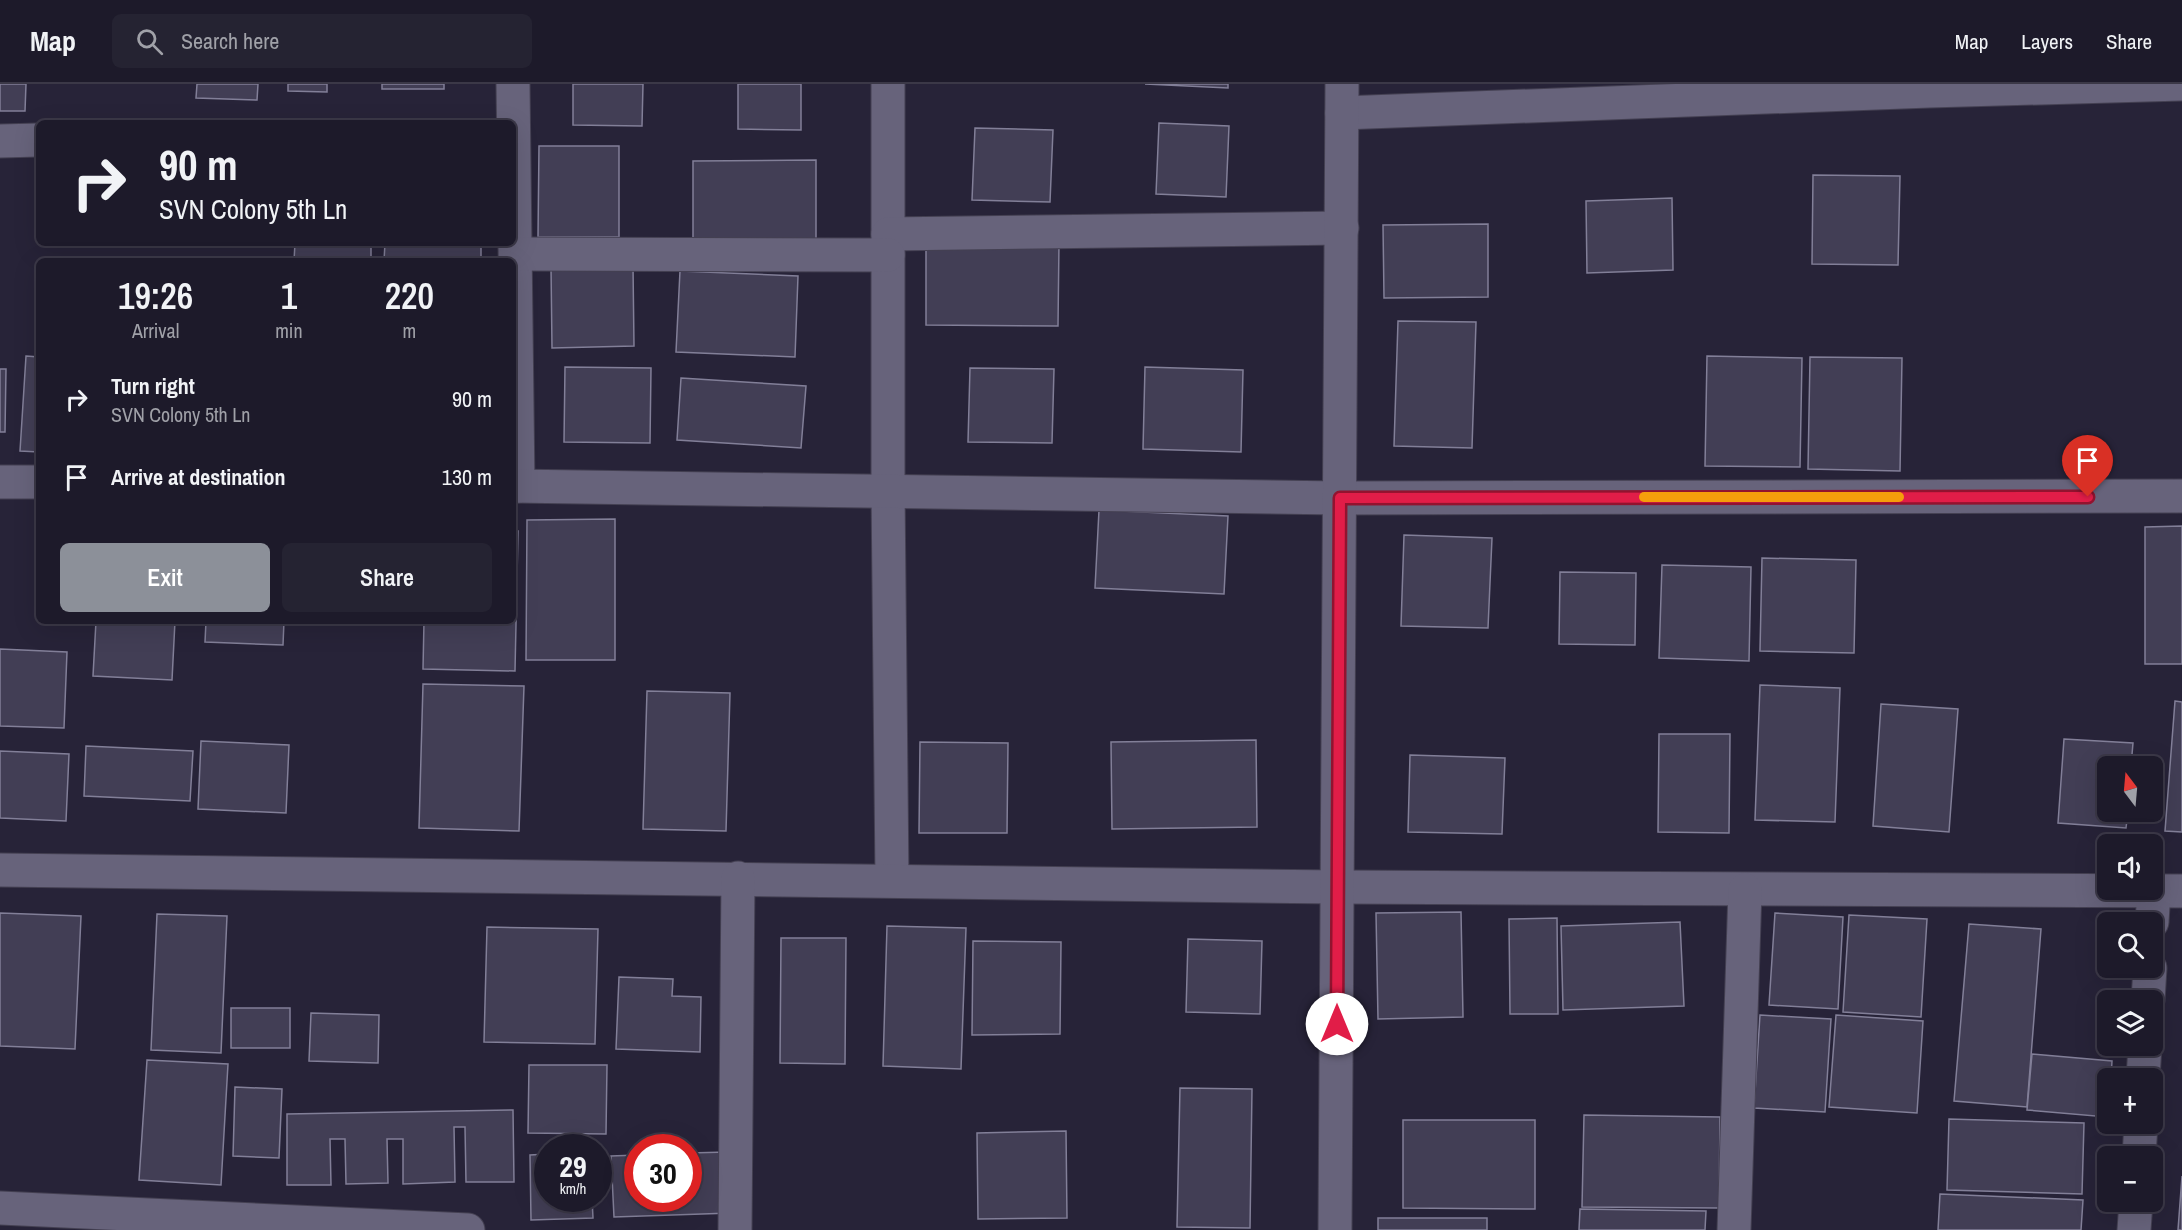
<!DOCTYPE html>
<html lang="en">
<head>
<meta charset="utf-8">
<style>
	:root { --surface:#1d1a2a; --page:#252332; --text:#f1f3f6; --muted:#a0a1a8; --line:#3b3847; --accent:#8c9099 }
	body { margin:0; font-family:"Archivo Narrow",sans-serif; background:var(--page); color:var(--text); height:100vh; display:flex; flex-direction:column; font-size:22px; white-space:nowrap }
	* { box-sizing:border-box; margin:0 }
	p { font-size:20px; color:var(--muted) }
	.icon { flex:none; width:33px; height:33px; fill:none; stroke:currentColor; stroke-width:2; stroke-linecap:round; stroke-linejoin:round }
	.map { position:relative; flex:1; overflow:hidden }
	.panel { position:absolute; left:36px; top:174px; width:480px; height:366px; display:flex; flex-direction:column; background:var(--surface); border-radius:9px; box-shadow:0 6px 24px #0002,0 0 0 2px var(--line) }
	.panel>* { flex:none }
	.banner { position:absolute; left:36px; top:36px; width:480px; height:126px; border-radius:9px; box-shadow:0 6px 24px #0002,0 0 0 2px var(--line); background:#1d1a2a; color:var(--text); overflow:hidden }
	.needle { width:39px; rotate:344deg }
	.tools { position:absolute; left:2097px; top:672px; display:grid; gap:12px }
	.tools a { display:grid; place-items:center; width:66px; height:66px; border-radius:9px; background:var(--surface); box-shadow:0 6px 24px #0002,0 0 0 2px var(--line); font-size:30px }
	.speed { position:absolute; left:534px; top:1050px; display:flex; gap:12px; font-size:30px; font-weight:700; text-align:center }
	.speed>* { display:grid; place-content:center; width:78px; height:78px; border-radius:50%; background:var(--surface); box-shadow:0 6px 24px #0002,0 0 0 2px var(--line); line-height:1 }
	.speed small { font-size:15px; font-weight:400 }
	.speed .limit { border:9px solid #d22; background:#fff; color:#111 }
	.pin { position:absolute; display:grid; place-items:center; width:51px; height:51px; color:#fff; margin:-62px -26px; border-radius:50% 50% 50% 0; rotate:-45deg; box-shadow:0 0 6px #0007 }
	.pin .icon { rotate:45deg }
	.me { position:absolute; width:66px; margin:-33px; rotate:0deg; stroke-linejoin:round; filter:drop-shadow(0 0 4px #0008) }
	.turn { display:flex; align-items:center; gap:21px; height:126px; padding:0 24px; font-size:27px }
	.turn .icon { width:78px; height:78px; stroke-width:2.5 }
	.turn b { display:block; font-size:42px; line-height:51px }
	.eta { display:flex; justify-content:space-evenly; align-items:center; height:102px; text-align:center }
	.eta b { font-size:36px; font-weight:600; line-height:42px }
	.action { display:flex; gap:12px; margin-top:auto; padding:12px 24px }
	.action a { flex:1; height:69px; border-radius:9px; background:var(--accent); color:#fff; font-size:24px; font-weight:600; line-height:69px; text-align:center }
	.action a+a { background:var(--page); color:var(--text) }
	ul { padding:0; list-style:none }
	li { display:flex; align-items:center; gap:18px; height:78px; padding:0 24px }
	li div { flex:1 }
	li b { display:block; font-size:22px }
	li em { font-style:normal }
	header { display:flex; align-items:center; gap:36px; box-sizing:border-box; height:84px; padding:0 30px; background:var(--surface); border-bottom:2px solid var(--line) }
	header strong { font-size:28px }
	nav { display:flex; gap:33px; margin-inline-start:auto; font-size:21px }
	.search { width:420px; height:54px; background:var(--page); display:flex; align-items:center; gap:15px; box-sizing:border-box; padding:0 21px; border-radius:9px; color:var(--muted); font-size:22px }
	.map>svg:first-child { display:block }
	.building { fill:#423e55; stroke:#827f98; stroke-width:1.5 }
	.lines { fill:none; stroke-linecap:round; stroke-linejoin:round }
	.minor-casing { stroke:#444052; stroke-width:35 }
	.minor { stroke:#67637b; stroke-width:33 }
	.route-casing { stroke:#92132f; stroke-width:15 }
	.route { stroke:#e11d48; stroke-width:10 }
	.slow { stroke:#f59e0b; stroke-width:10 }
</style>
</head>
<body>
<header>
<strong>Map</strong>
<div class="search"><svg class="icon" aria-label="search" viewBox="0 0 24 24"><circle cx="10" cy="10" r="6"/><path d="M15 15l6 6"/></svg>Search here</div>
<nav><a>Map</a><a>Layers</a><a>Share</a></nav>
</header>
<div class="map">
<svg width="2182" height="1146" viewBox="0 0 2182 1146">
	<rect width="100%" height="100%" fill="#272338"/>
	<!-- building -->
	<g class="building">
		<polygon points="0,0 26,0 25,27 0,27"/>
		<polygon points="197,0 258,0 257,16 196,14"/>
		<polygon points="288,0 327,0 327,8 288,7"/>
		<rect x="382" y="0" width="62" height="5"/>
		<polygon points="573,0 643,0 642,42 573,41"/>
		<polygon points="738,0 801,0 801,46 738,45"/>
		<polygon points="1145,0 1228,0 1228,4"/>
		<polygon points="1159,39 1229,42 1226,113 1156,110"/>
		<polygon points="975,44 1053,46 1050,118 972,116"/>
		<polygon points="539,62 619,62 619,153 538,153"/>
		<polygon points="816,76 816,161 693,161 693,77"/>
		<polygon points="1813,91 1900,92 1898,181 1812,180"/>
		<polygon points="1672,114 1673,186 1587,189 1586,117"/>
		<polygon points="1488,140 1488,213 1384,214 1383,141"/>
		<polygon points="926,158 1059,159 1058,242 926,241"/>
		<polygon points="295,159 371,159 371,177 294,177"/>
		<polygon points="385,159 481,159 481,177 384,177"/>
		<polygon points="633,182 634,262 552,264 551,183"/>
		<polygon points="680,187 798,192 795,273 676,268"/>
		<polygon points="1398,237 1476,238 1472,364 1394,362"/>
		<polygon points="26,272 39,273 39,368 20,367"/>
		<polygon points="1707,272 1802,274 1800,383 1705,382"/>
		<polygon points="1810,273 1902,274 1900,387 1808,385"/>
		<polygon points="565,283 651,284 650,359 564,358"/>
		<polygon points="1145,283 1243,286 1241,368 1143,365"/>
		<polygon points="970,284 1054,285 1052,359 968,358"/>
		<polygon points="0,285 6,285 5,348 0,348"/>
		<polygon points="681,294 806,302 801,364 677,356"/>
		<polygon points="1099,426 1228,432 1224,510 1095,504"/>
		<polygon points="615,435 615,576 526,576 527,436"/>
		<polygon points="2182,442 2182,580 2145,580 2145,443"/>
		<polygon points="513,447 518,447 515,587 423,585 424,537 513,537"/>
		<polygon points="1404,451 1492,454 1488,544 1401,542"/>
		<polygon points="1762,474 1856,476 1854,569 1760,567"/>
		<polygon points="1662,481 1751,483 1749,577 1659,574"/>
		<polygon points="1560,488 1636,489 1635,561 1559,560"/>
		<polygon points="96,537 175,537 172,596 93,592"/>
		<polygon points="206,537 284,537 283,561 205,558"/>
		<polygon points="0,565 67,568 64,644 0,642"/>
		<polygon points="423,600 524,602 519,747 419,744"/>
		<polygon points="1760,601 1840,604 1835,738 1755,736"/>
		<polygon points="647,607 730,609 726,747 643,745"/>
		<polygon points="2175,617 2182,618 2182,748 2165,747"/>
		<polygon points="1881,620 1958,625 1949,748 1873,742"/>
		<polygon points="1659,650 1730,650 1729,749 1658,748"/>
		<polygon points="2064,655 2133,659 2131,682 2108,682 2108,728 2128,728 2126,744 2058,739"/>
		<polygon points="1256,656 1257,743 1112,745 1111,658"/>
		<polygon points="201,657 289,661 286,729 198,725"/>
		<polygon points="920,658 1008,659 1007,749 919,749"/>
		<polygon points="86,662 193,667 190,717 84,712"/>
		<polygon points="0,667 69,670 66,737 0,734"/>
		<polygon points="1410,671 1505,674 1502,750 1408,748"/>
		<polygon points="1461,828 1463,933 1378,935 1376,829"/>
		<polygon points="0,829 81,832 75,965 0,962"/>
		<polygon points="1775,829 1843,833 1838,925 1769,921"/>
		<polygon points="157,830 227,832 221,969 151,966"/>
		<polygon points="1849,831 1927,835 1921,933 1843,928"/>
		<polygon points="1557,834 1558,930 1510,930 1509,835"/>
		<polygon points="1680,838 1684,922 1563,926 1561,842"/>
		<polygon points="1969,840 2041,845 2027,1023 1954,1017"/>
		<polygon points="887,842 966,844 961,985 883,982"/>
		<polygon points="487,843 598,845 595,960 484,958"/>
		<polygon points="781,854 846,854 845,980 780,979"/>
		<polygon points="1188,855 1262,857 1260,930 1186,928"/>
		<polygon points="973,857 1061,858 1060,950 972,951"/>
		<polygon points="619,893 673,895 672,912 701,913 700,968 616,965"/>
		<rect x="231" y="924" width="59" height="40"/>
		<polygon points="311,929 379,931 378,979 309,977"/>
		<polygon points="1760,931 1831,935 1825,1028 1754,1024"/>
		<polygon points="1836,931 1923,937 1917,1029 1829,1023"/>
		<polygon points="2032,970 2112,977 2111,994 2108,994 2107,1033 2027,1026"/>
		<polygon points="147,976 228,980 221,1101 139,1096"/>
		<polygon points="529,981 607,981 606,1050 528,1049"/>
		<polygon points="235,1003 282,1005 279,1074 233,1072"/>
		<polygon points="1180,1004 1252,1005 1250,1144 1177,1143"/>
		<polygon points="513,1026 514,1098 466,1098 465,1043 454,1043 455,1098 403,1100 403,1055 387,1055 388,1099 346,1100 345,1055 330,1055 331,1101 287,1101 287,1030"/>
		<polygon points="1584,1031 1720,1033 1719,1124 1582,1123"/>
		<polygon points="1949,1035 2084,1039 2082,1110 1947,1106"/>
		<polygon points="1403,1036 1535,1036 1535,1125 1403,1124"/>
		<polygon points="1066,1047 1067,1134 978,1135 977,1049"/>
		<polygon points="728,1068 731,1129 614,1133 611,1072 638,1071 638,1114 688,1114 688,1069"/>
		<polygon points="548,1070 548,1114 592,1114 593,1134 531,1136 530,1071"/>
		<polygon points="2182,1092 2182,1146 2178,1146"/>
		<polygon points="1940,1110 2083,1116 2081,1146 1938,1146"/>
		<polygon points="1580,1125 1706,1127 1705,1146 1579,1146"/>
		<rect x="1378" y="1134" width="109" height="12"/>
	</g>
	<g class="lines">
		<defs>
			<g id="minor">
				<polyline points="513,0 518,402"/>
				<polyline points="888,0 888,406 892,795"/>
				<polyline points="1342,29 1929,7 2182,0"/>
				<polyline points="0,57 39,56"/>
				<polyline points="888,150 1342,144"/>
				<polyline points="516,170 888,171"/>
				<polyline points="0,398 39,398"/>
				<polyline points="513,402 1340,414 2182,412"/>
				<polyline points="0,786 1338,803 2182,807"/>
				<polyline points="2152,838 2154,806"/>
				<polyline points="2148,916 2150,884"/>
				<polyline points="2143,994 2145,962"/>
				<polyline points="2139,1072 2141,1040"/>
				<polyline points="0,1124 468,1146"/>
				<polyline points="735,1146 738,794"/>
				<polyline points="1335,1146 1342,0"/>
				<polyline points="1734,1146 1745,806"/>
				<polyline points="2134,1146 2136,1118"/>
			</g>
		</defs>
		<!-- minor casing -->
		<use href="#minor" class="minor-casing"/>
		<!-- minor -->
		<use href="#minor" class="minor"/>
	</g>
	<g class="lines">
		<defs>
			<polyline id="route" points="1337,940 1340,414 2088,413"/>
		</defs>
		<!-- route casing -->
		<use href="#route" class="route-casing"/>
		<!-- route -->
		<use href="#route" class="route"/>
		<!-- slow -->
		<polyline class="slow" points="1644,413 1899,413"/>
	</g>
</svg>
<div class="tools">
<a><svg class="needle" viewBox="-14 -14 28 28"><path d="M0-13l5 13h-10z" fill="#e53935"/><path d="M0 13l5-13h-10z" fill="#a0a1a8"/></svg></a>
<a><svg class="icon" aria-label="sound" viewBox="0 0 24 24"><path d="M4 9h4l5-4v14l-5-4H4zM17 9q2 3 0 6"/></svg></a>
<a><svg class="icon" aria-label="search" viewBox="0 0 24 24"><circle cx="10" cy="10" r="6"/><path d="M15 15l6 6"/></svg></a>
<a><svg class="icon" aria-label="layers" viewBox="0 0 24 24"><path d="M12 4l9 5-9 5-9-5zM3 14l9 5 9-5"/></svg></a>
<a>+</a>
<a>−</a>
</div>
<div class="speed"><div>29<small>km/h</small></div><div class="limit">30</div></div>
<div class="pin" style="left:2088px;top:413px;background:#d93025"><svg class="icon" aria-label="arrive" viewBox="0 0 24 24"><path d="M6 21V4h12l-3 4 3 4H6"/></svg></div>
<svg class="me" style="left:1337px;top:940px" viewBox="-20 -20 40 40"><circle r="19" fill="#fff"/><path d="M0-13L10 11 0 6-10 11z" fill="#e11d48"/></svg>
<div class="banner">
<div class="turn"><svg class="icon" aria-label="right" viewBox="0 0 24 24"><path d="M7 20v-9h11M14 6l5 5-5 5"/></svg><div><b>90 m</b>SVN Colony 5th Ln</div></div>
</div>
<section class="panel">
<div class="eta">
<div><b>19:26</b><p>Arrival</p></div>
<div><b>1</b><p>min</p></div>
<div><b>220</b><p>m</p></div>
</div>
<ul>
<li><svg class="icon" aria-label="right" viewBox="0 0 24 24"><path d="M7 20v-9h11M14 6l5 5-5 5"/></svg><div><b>Turn right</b><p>SVN Colony 5th Ln</p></div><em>90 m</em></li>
<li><svg class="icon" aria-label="arrive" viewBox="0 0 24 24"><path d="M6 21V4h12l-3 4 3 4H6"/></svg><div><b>Arrive at destination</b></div><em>130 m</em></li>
</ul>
<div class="action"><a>Exit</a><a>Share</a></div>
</section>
</div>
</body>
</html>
